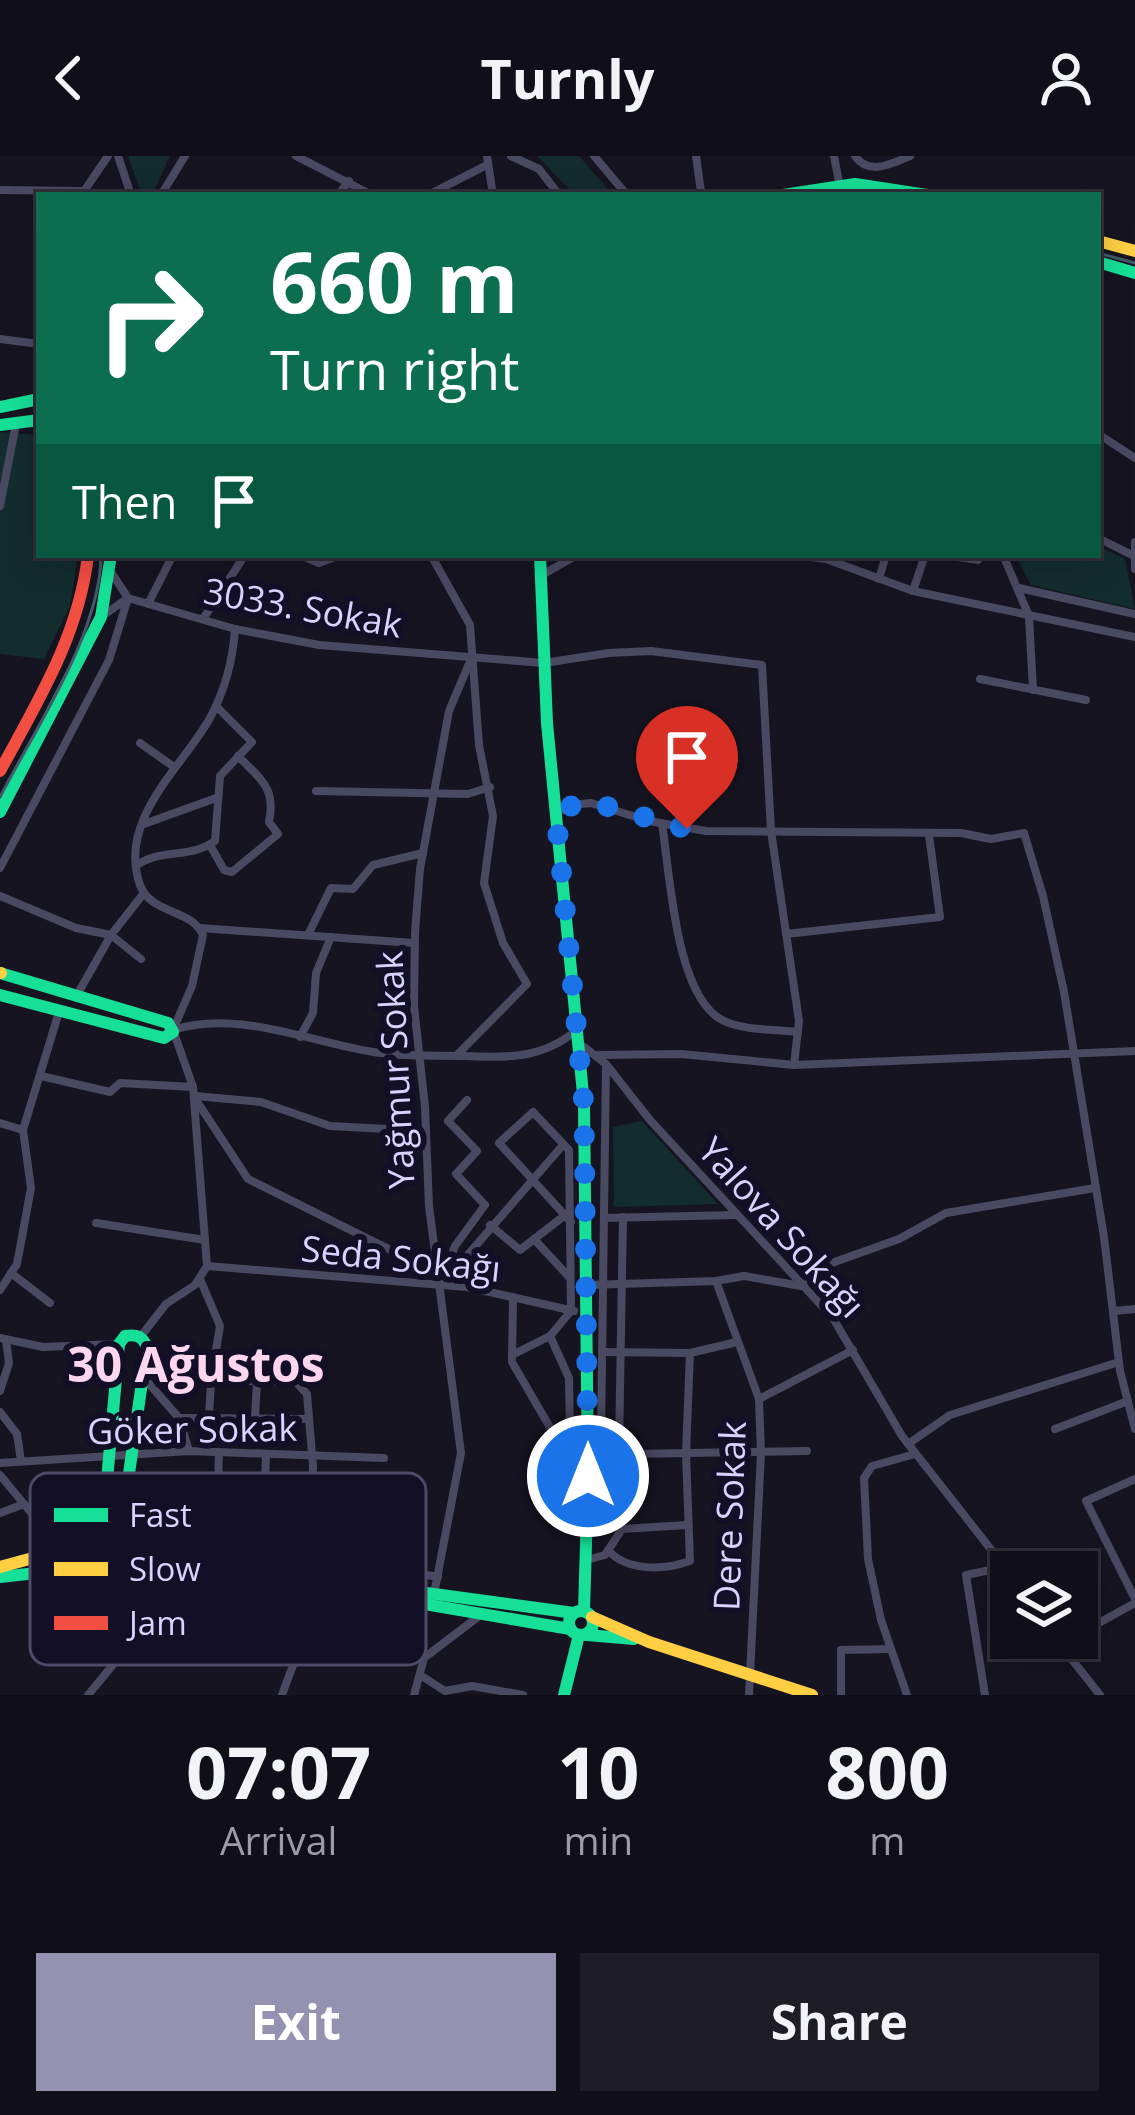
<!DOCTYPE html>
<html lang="en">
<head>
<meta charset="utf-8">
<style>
	:root { --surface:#100f19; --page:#1e1d26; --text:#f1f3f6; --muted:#9c9ca2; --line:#302f38; --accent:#9591b1 }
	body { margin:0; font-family:"Open Sans",sans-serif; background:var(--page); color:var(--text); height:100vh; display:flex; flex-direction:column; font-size:45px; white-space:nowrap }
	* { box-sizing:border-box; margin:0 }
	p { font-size:39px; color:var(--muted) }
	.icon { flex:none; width:66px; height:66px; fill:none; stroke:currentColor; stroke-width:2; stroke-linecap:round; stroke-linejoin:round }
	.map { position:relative; height:1539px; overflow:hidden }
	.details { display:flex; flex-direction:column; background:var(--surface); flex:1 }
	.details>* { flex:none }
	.top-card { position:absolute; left:36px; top:36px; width:1065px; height:366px; border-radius:0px; box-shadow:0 6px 30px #0003,0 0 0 3px var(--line); background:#0b6e4f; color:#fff; overflow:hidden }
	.fabs { position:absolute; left:990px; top:1395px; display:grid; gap:24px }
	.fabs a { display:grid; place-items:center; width:108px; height:108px; border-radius:0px; background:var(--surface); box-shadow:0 6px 30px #0003,0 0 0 3px var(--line); font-size:60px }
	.pin { position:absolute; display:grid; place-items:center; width:102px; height:102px; color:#fff; margin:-123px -51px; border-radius:50% 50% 50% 0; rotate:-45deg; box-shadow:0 0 12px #0007 }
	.pin .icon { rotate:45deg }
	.me { position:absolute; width:132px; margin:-66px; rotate:0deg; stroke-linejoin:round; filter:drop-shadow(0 0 9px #0008) }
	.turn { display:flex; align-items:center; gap:42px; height:252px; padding:0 36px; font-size:54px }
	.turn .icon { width:156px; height:156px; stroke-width:2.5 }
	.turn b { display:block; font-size:84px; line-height:102px }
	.then { display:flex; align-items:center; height:114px; padding:0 36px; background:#0003; gap:24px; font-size:45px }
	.eta { display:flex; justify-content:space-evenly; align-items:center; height:204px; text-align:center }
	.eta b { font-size:72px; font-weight:700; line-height:84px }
	.primary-button { display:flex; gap:24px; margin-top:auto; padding:24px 36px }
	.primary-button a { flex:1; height:138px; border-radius:0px; background:var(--accent); color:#fff; font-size:48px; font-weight:700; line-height:138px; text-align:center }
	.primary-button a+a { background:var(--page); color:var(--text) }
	header { display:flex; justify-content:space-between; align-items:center; height:156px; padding:0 36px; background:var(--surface); font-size:54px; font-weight:700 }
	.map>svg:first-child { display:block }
	.green { fill:#132c2d }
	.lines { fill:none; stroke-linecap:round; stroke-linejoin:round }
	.street { stroke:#4a4962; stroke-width:8 }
	.fast { stroke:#16e098; stroke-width:12 }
	.slow { stroke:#ffcf43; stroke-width:12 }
	.jam { stroke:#f24e42; stroke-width:12 }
	.tram { stroke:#43596b; stroke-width:3 }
	.route { stroke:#1a73e8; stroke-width:21; stroke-dasharray:0 37.8 }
	.labels { text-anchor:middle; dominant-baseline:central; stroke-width:12; stroke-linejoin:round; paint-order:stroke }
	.street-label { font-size:36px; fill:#d9d4ff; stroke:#130f26 }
	.district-label { font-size:48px; font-weight:bold; fill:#ffd6f0; stroke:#130f26 }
	.key { fill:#130f26; stroke:#4e4a67; stroke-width:3 }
	.key-label { font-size:33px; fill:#d9d4ff }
</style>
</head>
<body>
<header><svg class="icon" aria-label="back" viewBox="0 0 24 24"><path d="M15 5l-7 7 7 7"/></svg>Turnly<svg class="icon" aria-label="person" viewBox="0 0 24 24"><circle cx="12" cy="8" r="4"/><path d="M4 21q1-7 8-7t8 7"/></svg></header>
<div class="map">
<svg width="1135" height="1539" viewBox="0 0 1135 1539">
	<rect width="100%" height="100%" fill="#161421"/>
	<!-- green -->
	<g class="green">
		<polygon points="128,0 170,0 152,39 142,39"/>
		<polygon points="537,0 579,0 613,39 575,39"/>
		<polygon points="0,276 39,279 39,399 78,399 70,450 44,503 0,498"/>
		<polygon points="1098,390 1125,403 1135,453 1031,429 1015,399 1098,399"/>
		<polygon points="642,965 718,1048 614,1051 613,971"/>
	</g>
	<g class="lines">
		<!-- street -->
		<g class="street">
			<polyline points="118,0 131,39"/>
			<polyline points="296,0 372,39"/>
			<polyline points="487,0 493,39"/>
			<polyline points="511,0 539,13 559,39"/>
			<polyline points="594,0 627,39"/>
			<polyline points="696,0 701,36"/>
			<polyline points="834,0 839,26"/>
			<path d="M855,0C869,20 891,8 910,0"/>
			<polyline points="0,34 82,35"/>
			<polyline points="82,38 108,0"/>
			<polyline points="161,39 185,0"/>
			<polyline points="338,39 349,25"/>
			<polyline points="428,39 487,9"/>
			<polyline points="0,183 39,188"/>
			<polyline points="1098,278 1135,302"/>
			<polyline points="0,350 16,268"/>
			<polyline points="1098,382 1134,400"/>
			<polyline points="1135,386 1135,413"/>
			<polyline points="300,399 319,407 340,399"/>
			<polyline points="431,399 470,469 479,589 493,660 484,727 503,787 527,828 456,900"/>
			<polyline points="794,399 826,403 913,435 1135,481"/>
			<polyline points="944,399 978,404"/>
			<polyline points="1003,399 1029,460 1033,534"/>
			<polyline points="542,419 577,399"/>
			<polyline points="879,423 886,399"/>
			<polyline points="1019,432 1135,458"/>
			<polyline points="913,435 925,399"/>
			<polyline points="148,448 173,399"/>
			<polyline points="101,461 128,442 111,416"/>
			<polyline points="203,463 245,399"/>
			<polyline points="980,523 1086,544"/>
			<polyline points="140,587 174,611"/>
			<polyline points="316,635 468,638 490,631"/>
			<polyline points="556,658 570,649 591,647 649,665 706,675 961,677 991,683 1024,677 1043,740 1064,836 1104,1081 1120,1215 1135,1273"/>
			<polyline points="144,668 216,642"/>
			<path d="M662,668C670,717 675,839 722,864C743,875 775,873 798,876"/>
			<path d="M210,689L224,714L232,716L278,678L269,666C276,631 261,624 238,600"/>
			<path d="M137,709C162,692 190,703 215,685L220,620L252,586L216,550"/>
			<polyline points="0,712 109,504 128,442 235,473 319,489 544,507 609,497 651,495 762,509 771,675 799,865 794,909"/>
			<polyline points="0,740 76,772 111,779 141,803"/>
			<polyline points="200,772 414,787"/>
			<polyline points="786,778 940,761 929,679"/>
			<polyline points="308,779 331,732 353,733 373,709 423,697"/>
			<polyline points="77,839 111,779 144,737"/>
			<path d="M173,874C236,853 310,886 373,896C403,901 435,899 465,900C508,902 543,903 578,873"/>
			<polyline points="300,881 313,857 316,817 331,781"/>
			<polyline points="580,888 606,908 650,964 833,1162 902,1280 1011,1419"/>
			<polyline points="598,899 681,898 794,909 1135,895"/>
			<polyline points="41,920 110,936 120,927 193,931"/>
			<polyline points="195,940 261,946 330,970 425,975"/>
			<polyline points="194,941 248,1023 437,1117"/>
			<polyline points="0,967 23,974"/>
			<polyline points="623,1061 619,1291 630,1298 807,1295"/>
			<polyline points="604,1062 735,1059"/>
			<polyline points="96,1067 205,1084"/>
			<polyline points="490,1069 520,1094 564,1060"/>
			<polyline points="534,1083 570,1122"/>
			<polyline points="207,1110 467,1131 574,1155"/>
			<polyline points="11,1117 50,1147"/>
			<polyline points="200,1123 220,1170 211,1225"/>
			<polyline points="446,1124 563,989"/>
			<polyline points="716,1125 759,1243 761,1297 749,1539"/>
			<polyline points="442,1126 455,1090 485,1049 456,1018 477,995 448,965 467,944"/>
			<polyline points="587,1129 716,1125 744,1120 801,1130 815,1113 899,1083 946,1057 1095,1032"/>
			<polyline points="0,1134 17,1108 31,1032 23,974 59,856"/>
			<polyline points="513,1141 512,1206 555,1280 588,1279"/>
			<polyline points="1113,1155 1135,1153"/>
			<path d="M141,1180L166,1148L195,1129L207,1110L193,931L173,874L192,830L203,779C191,752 151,759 140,729C117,663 182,612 210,562C225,534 233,504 235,473"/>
			<polyline points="550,1180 569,1222 570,1279"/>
			<polyline points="0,1182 43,1191 119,1188"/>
			<path d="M602,1196L690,1197L686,1297L690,1405C664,1414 627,1416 608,1394"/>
			<polyline points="690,1197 737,1186"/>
			<polyline points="512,1199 550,1180 571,1155 569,994 533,956 499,987 571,1066"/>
			<polyline points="144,1222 179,1262 189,1295"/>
			<polyline points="0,1235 9,1207 6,1184"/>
			<polyline points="759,1243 853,1194"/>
			<polyline points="0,1256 17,1278 21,1305"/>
			<path d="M209,1261L211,1225H295L307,1238L313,1310L310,1421C320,1451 292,1509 282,1539"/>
			<polyline points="179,1262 309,1263"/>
			<polyline points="255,1262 257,1225"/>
			<polyline points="1055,1273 1128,1245"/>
			<polyline points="601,1279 606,909"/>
			<polyline points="908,1288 950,1259 1119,1206"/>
			<polyline points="219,1296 218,1330 383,1336"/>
			<polyline points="0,1307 189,1295 384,1302"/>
			<polyline points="0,1319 62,1394"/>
			<polyline points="1135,1323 1086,1345 1135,1443"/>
			<polyline points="234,1331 236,1345 256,1373 311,1375"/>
			<path d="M250,1331L252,1346L261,1357L349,1362C366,1414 390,1413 438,1421"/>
			<polyline points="265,1332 266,1298"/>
			<polyline points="359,1335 412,1395 417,1417"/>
			<polyline points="0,1357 24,1348"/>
			<polyline points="296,1359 297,1333"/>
			<polyline points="349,1362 351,1335"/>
			<polyline points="363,1392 390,1367"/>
			<polyline points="586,1404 605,1399 622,1373 687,1369"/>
			<polyline points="434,1438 461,1297 429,1050 425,951 414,850 415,776 420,713 449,555 471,503"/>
			<polyline points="304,1474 350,1438"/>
			<polyline points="1077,1479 1135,1447"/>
			<polyline points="1055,1482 1100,1539"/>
			<polyline points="420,1519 445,1535 472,1530 523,1539"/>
			<polyline points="88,1539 131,1487 134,1410"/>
			<polyline points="414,1539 424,1502 483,1457"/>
			<polyline points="841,1539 841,1494 890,1493"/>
			<polyline points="907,1539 881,1464 868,1403 864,1322 872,1310 915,1298"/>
			<polyline points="985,1539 966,1419 1005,1411"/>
		</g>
		<!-- fast -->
		<g class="fast">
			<polyline points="783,39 855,28 927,39"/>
			<polyline points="1098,106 1135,117"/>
			<polyline points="0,251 39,243"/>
			<polyline points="0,269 39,264"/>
			<polyline points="540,399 547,567 584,948 588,1320 584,1455"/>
			<polyline points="0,656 101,461 111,399"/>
			<polyline points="0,817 168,867 173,876 164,882 0,839"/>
			<circle cx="111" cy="1394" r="16"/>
			<path d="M102,1381L119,1188L125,1180C137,1178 142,1180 147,1191L120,1381"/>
			<polyline points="122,1383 302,1420 574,1457"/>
			<polyline points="71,1391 104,1341"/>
			<polyline points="116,1409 208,1411 570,1473"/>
			<polyline points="0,1421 108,1409"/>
			<circle cx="581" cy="1467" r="12"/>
			<polyline points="587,1479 634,1483"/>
			<polyline points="564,1539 579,1479"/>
		</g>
		<!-- slow -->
		<g class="slow">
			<polyline points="1098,85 1135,95"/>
			<polyline points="0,817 1,817"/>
			<polyline points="0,1411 99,1384"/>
			<polyline points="592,1461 649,1486 812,1539"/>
		</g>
		<!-- jam -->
		<path class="jam" d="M0,615C38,545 79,479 88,399"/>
		<!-- tram -->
		<g class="tram">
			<polyline points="810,39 890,39"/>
			<polyline points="1098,97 1135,107"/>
			<path d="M0,641C35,573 101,476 101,399"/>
		</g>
	</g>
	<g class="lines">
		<!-- route -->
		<polyline class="route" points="588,1320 584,949 556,658 575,648 591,646 687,673"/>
	</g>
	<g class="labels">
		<!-- street labels -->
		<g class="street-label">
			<text transform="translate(303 451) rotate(10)">3033. Sokak</text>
			<text transform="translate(395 914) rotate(-93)">Yağmur Sokak</text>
			<text transform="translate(782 1071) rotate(48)">Yalova Sokağı</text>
			<text transform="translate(401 1102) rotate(6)">Seda Sokağı</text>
			<text transform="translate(192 1273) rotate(-1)">Göker Sokak</text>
			<text transform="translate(729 1360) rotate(-88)">Dere Sokak</text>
		</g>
		<!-- district labels -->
		<g class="district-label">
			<text x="196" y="1207">30 Ağustos</text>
		</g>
	</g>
	<!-- legend -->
	<rect x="30" y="1317" width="396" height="192" rx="18" class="key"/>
	<rect x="54" y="1352" width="54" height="14" fill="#16e098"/>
	<rect x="54" y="1406" width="54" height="14" fill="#ffcf43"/>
	<rect x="54" y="1460" width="54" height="14" fill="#f24e42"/>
	<g class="key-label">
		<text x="129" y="1371">Fast</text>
		<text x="129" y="1425">Slow</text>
		<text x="129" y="1479">Jam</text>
	</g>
</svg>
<div class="fabs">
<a><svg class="icon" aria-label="layers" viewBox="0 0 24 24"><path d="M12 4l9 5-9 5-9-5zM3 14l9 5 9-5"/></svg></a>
</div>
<div class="pin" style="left:687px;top:673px;background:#d93025"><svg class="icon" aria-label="arrive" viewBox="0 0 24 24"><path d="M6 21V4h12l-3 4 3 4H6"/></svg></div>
<svg class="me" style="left:588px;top:1320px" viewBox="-20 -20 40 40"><circle r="17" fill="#1a73e8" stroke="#fff" stroke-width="3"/><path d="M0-11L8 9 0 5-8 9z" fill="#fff"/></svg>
<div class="top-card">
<div class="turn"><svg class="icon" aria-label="right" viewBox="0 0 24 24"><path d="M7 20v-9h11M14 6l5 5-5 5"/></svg><div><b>660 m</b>Turn right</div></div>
<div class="then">Then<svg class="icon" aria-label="arrive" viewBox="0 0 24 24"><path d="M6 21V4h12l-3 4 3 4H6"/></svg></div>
</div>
</div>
<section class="details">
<div class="eta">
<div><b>07:07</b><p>Arrival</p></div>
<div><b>10</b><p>min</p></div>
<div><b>800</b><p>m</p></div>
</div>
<div class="primary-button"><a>Exit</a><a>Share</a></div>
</section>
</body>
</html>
